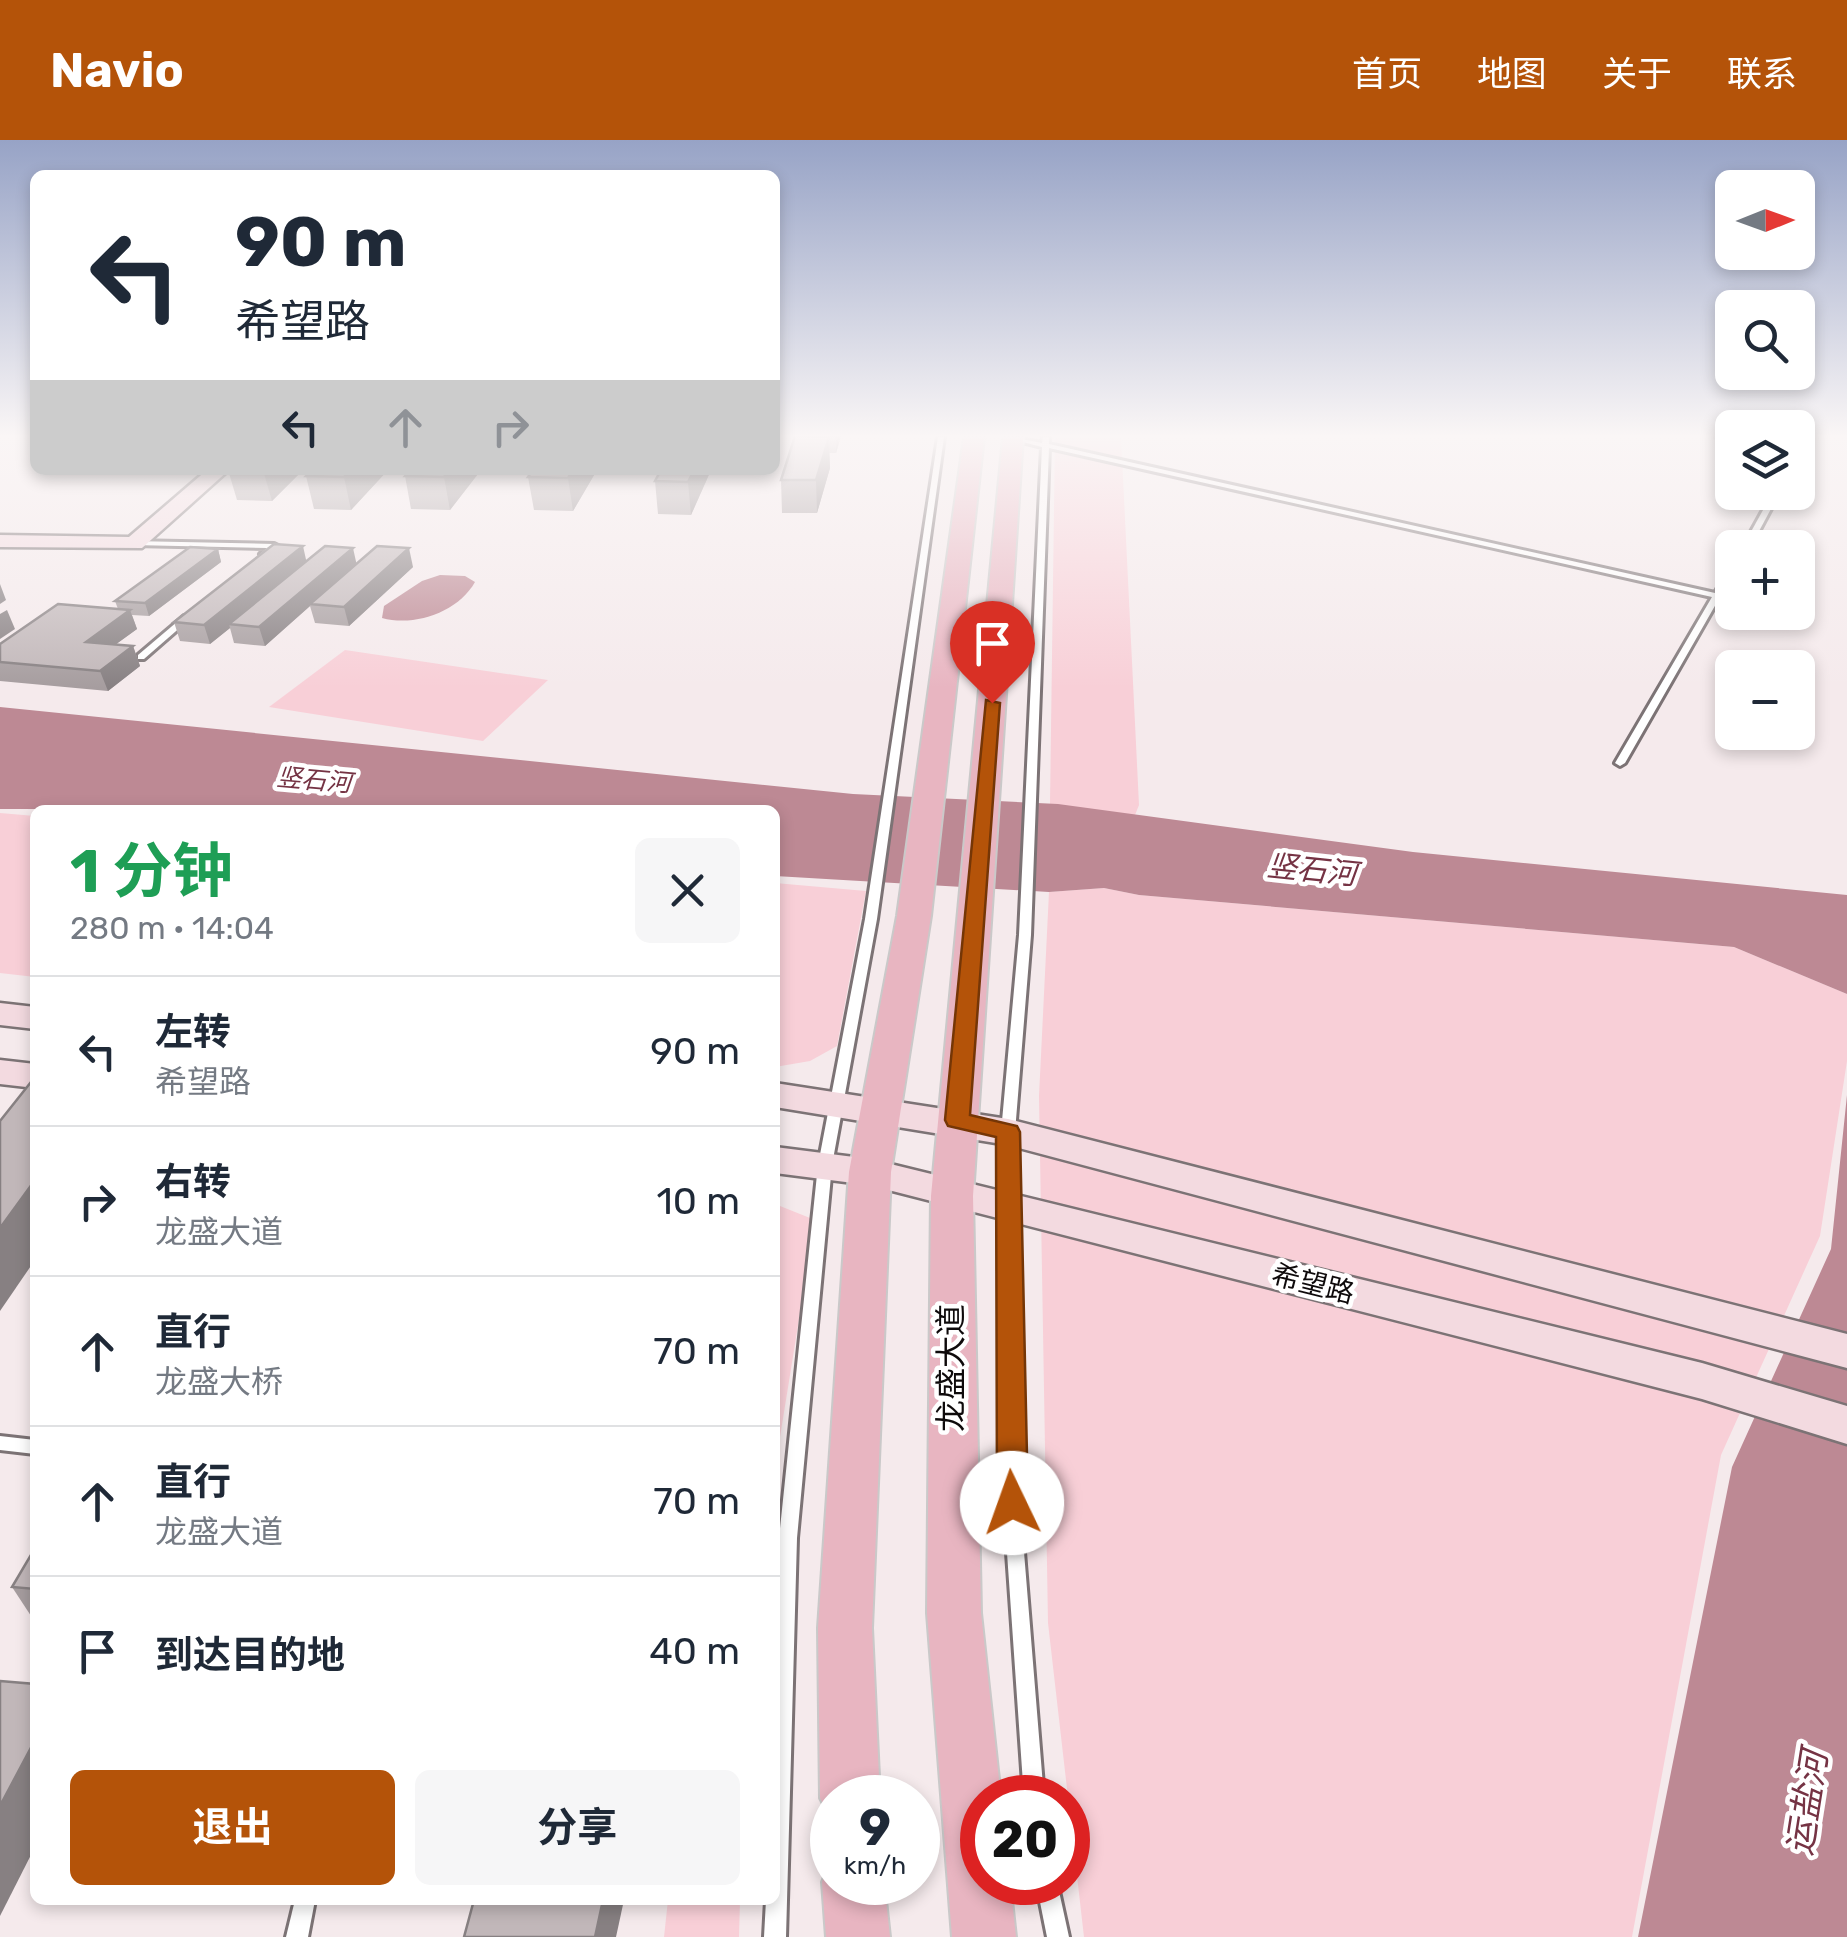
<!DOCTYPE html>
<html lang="zh">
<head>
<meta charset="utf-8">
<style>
	:root { --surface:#fff; --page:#f6f6f7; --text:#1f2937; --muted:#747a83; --line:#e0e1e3; --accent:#b45309 }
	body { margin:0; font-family:Rubik,"Noto Sans SC",sans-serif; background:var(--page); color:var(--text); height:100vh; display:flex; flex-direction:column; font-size:38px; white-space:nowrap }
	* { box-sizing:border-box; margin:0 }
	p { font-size:32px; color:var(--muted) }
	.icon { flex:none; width:55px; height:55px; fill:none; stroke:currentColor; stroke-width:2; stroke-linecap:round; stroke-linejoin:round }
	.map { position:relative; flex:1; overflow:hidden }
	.details { position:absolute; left:30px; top:665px; width:750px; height:1100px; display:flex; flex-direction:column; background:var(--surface); border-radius:15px; box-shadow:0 5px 15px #0003 }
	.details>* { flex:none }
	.hud { position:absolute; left:30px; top:30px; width:750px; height:305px; border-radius:15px; box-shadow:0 5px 15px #0003; background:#fff; color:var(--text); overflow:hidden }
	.needle { width:65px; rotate:89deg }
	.controls { position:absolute; left:1715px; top:30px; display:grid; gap:20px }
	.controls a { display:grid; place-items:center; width:100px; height:100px; border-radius:15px; background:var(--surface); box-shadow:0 5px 15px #0003; font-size:50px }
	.speed { position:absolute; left:810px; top:1635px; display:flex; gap:20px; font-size:50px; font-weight:700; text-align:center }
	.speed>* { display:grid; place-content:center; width:130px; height:130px; border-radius:50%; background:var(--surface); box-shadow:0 5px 15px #0003; line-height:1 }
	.speed small { font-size:25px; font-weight:400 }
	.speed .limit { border:15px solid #d22; background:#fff; color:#111 }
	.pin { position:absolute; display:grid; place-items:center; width:85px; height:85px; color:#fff; margin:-102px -42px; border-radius:50% 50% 50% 0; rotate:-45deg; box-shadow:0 0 10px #0007 }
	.pin .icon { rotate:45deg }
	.me { position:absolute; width:110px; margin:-55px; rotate:357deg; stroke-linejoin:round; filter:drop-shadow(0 0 8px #0008) }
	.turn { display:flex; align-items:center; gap:35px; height:210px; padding:0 40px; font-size:45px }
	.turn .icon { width:130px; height:130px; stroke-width:2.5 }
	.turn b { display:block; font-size:70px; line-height:85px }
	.lanes { display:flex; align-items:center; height:95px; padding:0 40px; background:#0003; justify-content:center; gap:50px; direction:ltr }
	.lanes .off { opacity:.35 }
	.round { display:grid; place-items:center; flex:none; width:105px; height:105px; border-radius:15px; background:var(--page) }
	.overview { display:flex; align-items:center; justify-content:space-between; height:170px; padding:0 40px }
	h1 { font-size:60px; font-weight:700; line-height:75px; color:#1e9e55 }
	.primary-button { display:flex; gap:20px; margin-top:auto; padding:20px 40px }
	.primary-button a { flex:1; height:115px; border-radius:15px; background:var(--accent); color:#fff; font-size:40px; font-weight:700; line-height:115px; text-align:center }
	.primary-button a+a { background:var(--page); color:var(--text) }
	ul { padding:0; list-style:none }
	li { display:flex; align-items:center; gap:30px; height:150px; padding:0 40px; border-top:2px solid var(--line) }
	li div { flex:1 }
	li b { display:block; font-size:38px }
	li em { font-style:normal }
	header { display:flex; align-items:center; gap:60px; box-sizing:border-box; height:140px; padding:0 50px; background:var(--accent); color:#fff }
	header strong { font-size:48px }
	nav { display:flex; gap:55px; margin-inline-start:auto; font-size:35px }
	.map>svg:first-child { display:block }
	.green { fill:#f8cfd7 }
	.water { fill:#bd8994 }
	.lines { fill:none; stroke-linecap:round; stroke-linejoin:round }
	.lane-casing { stroke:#7c7375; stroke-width:6 }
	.secondary-casing { stroke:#7c7375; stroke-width:5 }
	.primary-casing { stroke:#cac9c9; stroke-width:4 }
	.lane { fill:#fff; fill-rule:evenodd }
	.secondary { fill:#f3dae0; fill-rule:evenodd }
	.primary { fill:#e8b5c1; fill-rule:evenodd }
	.wall { fill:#a69d9f }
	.shaded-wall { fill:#878082 }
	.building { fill:#c1b7b9; stroke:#878082; stroke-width:2.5 }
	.route { fill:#b45309; stroke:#753606; stroke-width:2.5 }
	.labels { text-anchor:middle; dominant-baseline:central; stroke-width:9; stroke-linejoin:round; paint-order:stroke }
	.far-water-label { font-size:25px; font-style:italic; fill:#753344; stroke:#fff }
	.street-label { font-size:28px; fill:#0e0a0b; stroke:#fff }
	.water-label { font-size:30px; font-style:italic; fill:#753344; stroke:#fff }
	.near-street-label { font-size:32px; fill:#0e0a0b; stroke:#fff }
	.near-water-label { font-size:35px; font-style:italic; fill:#753344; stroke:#fff }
</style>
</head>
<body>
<header>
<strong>Navio</strong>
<nav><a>首页</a><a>地图</a><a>关于</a><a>联系</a></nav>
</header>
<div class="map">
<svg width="1847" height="1797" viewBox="0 0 1847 1797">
	<rect width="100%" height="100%" fill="#f5eaec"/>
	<!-- green -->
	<g class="green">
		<polygon points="1055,297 1121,297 1139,665 1135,675 1050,664"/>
		<polygon points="345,510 548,540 483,601 269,567"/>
		<polygon points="0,673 35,676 35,837 0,833"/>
		<polygon points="775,743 866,751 837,906 810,921 775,927"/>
		<polygon points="1104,748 1139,755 1734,807 1847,854 1847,921 1820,1096 1721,1315 1632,1797 1084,1797 1048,1483 1039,956 1049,752"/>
		<polygon points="775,1064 815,1080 775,1328"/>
		<polygon points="668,1760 740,1760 739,1797 664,1797"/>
	</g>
	<!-- water -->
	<g class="water">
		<path d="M440,435L465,436L475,442C458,472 415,487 382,478L384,466L422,441Z"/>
		<polygon points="0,567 853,654 1058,664 1413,712 1847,755 1847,854 1734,807 1139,755 1104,748 1049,752 775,736 775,670 0,669"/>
		<polygon points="1847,955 1847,1797 1638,1797 1732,1327 1831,1109"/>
	</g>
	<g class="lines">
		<defs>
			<g id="lane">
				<polygon points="938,297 944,297 877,779 832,1025 797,1398 786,1797 764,1797 766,1760 775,1760 775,1513 779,1398 818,1025 865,779"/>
				<polygon points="1011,297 1042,303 1043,297 1049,297 1049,304 1715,453 1729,428 1732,428 1732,436 1625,623 1620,626 1615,623 1712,457 1049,308 1031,795 1015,992 1017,1326 1044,1658 1024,1658 1001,1326 1001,992 1019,795 1042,307 1011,299"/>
				<polygon points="1716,297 1732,297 1732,301"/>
				<polygon points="1773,352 1780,352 1750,408 1742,408"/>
				<polygon points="131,401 274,404 278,406 264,416 260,414 267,408 134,405 130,403"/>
				<polygon points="184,476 191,478 144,519 138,519 138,515"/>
				<polygon points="0,1296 35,1300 35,1314 0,1310"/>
				<polygon points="1036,1742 1057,1742 1069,1797 1047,1797"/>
				<polygon points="295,1760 315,1760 308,1797 286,1797"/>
			</g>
			<g id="secondary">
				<polygon points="207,330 229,330 142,408 0,407 0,395 129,397"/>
				<polygon points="0,863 35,867 35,889 0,885"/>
				<polygon points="0,920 35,924 35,948 0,944"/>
				<polygon points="775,943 1008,979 1847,1194 1847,1228 1008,1005 775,967"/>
				<polygon points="775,1007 870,1019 1702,1223 1847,1266 1847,1304 1702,1259 869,1045 775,1033"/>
			</g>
			<g id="primary">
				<polygon points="964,297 984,297 931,776 891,1032 872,1488 880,1658 832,1658 832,1681 820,1658 818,1488 849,1032 897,776"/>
				<polygon points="1003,297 1023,297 973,1056 981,1473 1001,1658 982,1658 982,1742 1010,1742 1016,1797 952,1797 927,1473 931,1056"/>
				<polygon points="831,1720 832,1742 884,1742 890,1797 826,1797 822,1742"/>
			</g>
		</defs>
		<!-- lane casing -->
		<use href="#lane" class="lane-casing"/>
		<!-- secondary casing -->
		<use href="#secondary" class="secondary-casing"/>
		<!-- primary casing -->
		<use href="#primary" class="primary-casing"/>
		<!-- lane -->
		<use href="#lane" class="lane"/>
		<!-- secondary -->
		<use href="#secondary" class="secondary"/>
		<!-- primary -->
		<use href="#primary" class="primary"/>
	</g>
	<!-- wall -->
	<g class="wall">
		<polygon points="795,296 841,296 836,313 829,313 830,328 817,373 782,373 781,340"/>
		<polygon points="228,330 303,330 272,361 237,360"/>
		<polygon points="312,330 388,330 351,370 314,369 306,336"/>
		<polygon points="481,330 450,370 411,369 405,336"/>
		<polygon points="597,330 573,371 534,370 528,337"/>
		<polygon points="661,330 711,330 691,375 658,374 655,341"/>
		<polygon points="218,409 221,422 149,476 132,475 137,489 116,504 133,506 140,526 108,551 0,541 0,504 118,469 115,461"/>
		<polygon points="306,421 413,427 349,486 315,483 310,466 265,506 234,503 230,488 210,504 180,501 174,482"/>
		<polygon points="35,1408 35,1482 12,1447"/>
	</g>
	<!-- shaded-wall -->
	<g class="shaded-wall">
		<polygon points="836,296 841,296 836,313"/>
		<polygon points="829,297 830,328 817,373 816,340"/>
		<polygon points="263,330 303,330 272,361"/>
		<polygon points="351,330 388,330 351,370 344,337"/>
		<polygon points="449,330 481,330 450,370 444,337"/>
		<polygon points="573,330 597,330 573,371 568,338"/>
		<polygon points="694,330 711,330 691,375 688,342"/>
		<polygon points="303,406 307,424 229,484 230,488 210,504 204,485"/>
		<polygon points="353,408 357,426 310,464 310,466 265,506 259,487"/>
		<polygon points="409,408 413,427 349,486 344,467"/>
		<polygon points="218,409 221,422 149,476 145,463"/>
		<polygon points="0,444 6,460 0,464"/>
		<polygon points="7,470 15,489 0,499 0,474"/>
		<polygon points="130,470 137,489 93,521 86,502"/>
		<polygon points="133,506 140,526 108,551 100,531"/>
		<polygon points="35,1040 35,1120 0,1171 0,1088"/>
		<polygon points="35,1600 35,1707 0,1776 0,1666"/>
		<polygon points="603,1760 624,1760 616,1797 595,1797"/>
	</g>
	<!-- building -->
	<g class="building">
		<polygon points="795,296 829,297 816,340 781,340"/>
		<polygon points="312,330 351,330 344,337 306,336"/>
		<polygon points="410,330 449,330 444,337 405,336"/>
		<polygon points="533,330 573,330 568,338 528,337"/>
		<polygon points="661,330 694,330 688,342 655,341"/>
		<polygon points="274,404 303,406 204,485 174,482"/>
		<polygon points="325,406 353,408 259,487 229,484"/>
		<polygon points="377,406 409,408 344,467 310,464"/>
		<polygon points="190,407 218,409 145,463 115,461"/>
		<polygon points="58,464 130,470 86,502 133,506 100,531 0,522 0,504"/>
		<polygon points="31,942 35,942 35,1040 0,1088 0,981"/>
		<polygon points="35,1408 35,1449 12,1447"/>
		<polygon points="0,1541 35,1544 35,1600 0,1666"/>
		<polygon points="474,1760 603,1760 595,1797 464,1797"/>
	</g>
	<!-- sky -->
	<linearGradient id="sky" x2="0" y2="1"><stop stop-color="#97a3c6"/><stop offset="0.54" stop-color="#faf6f6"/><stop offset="1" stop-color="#faf6f6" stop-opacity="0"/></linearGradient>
	<rect width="1847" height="548" fill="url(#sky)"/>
	<!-- route -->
	<polygon class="route" points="986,560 1000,563 970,975 1017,986 1020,992 1028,1363 1023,1372 1012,1376 1001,1372 997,1363 996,997 948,986 945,980"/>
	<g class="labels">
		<!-- far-water labels -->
		<g class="far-water-label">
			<text transform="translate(314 640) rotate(5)">竖石河</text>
		</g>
		<!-- street labels -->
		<g class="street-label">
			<text transform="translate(1313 1144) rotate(14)">希望路</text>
		</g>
		<!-- water labels -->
		<g class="water-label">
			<text transform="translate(1312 730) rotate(6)">竖石河</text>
		</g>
		<!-- near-street labels -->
		<g class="near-street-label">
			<text transform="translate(951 1228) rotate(-90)">龙盛大道</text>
		</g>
		<!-- near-water labels -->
		<g class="near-water-label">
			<text transform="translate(1807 1663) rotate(-81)">运盐河</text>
		</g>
	</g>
</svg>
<div class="controls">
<a><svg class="needle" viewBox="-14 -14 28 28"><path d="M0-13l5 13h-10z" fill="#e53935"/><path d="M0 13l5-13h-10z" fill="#747a83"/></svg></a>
<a><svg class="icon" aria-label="search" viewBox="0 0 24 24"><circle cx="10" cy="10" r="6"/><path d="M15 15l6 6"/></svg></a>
<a><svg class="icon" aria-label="layers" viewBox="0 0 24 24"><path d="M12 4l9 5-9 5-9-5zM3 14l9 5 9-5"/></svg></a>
<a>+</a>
<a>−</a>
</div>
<div class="speed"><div>9<small>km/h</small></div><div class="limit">20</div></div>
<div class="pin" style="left:992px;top:563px;background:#d93025"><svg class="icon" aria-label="arrive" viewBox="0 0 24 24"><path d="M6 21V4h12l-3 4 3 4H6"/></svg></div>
<svg class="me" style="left:1012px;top:1363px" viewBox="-20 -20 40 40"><circle r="19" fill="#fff"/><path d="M0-13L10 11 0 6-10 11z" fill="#b45309"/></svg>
<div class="hud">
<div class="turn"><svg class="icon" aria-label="left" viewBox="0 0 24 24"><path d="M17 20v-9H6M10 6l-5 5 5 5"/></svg><div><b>90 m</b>希望路</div></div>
<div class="lanes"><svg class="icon" aria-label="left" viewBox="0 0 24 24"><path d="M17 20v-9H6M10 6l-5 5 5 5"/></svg><svg class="icon off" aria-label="ahead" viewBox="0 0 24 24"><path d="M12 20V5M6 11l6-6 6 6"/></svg><svg class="icon off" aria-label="right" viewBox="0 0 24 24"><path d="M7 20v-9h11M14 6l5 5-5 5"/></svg></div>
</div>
<section class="details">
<div class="overview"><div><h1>1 分钟</h1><p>280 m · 14:04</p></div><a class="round"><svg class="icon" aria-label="close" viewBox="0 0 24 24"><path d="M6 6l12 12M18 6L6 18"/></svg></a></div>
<ul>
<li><svg class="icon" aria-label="left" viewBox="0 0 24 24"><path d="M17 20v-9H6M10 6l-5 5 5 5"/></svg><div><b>左转</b><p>希望路</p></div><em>90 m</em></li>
<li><svg class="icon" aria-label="right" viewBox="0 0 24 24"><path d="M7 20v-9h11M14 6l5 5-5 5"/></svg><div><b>右转</b><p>龙盛大道</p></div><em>10 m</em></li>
<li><svg class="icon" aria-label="ahead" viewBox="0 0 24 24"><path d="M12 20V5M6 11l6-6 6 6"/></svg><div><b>直行</b><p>龙盛大桥</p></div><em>70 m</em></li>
<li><svg class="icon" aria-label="ahead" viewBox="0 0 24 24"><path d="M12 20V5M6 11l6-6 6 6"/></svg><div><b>直行</b><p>龙盛大道</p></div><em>70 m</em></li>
<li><svg class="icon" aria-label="arrive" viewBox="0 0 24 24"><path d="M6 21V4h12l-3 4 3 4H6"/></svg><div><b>到达目的地</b></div><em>40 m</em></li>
</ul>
<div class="primary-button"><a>退出</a><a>分享</a></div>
</section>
</div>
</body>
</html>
